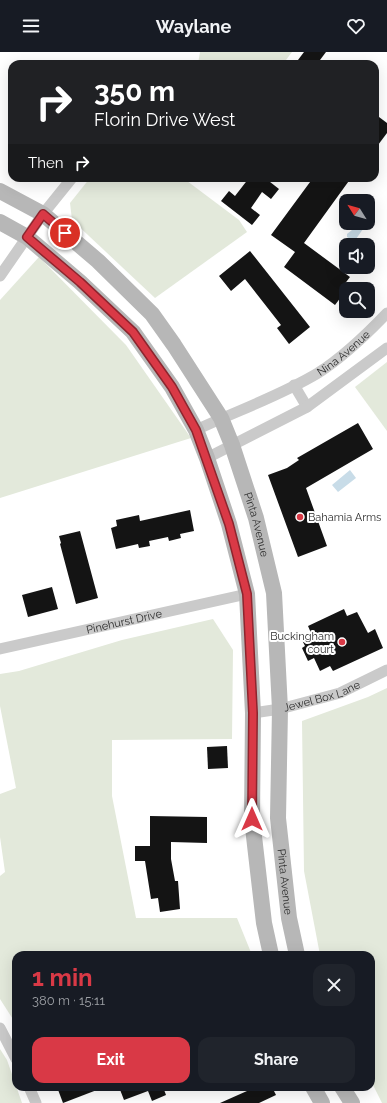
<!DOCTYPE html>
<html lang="en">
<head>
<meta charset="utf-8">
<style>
	:root { --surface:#171b24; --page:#20242c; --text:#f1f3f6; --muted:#9ea1a6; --accent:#d93946 }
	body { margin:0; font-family:Raleway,sans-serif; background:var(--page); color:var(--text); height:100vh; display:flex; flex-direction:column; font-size:15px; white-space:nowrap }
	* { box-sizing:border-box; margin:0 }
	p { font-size:13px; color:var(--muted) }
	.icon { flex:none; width:22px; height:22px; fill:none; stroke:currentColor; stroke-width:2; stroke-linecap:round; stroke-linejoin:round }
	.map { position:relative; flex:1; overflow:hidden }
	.panel { position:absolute; left:12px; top:899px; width:363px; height:140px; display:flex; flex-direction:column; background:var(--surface); border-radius:12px; box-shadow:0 4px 16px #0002 }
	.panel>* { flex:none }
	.banner { position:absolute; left:8px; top:8px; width:371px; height:122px; border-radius:12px; box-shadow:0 4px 16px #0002; background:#202124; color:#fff; overflow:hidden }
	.needle { width:26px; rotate:307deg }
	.controls { position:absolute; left:339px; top:142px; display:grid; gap:8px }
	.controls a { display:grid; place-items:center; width:36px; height:36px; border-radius:8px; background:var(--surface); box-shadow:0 4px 16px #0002; font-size:20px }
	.pin { position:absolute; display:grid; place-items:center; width:34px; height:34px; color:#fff; margin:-17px; border:2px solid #fff; border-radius:50%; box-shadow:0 1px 4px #0007 }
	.me { position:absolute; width:44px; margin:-22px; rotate:0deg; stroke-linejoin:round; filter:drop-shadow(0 0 3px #0008) }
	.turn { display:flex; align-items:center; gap:14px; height:84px; padding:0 20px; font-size:18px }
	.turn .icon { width:52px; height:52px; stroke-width:2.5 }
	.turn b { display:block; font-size:28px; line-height:34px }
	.then { display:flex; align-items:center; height:38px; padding:0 20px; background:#0003; gap:8px; font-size:15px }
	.round { display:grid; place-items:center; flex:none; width:42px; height:42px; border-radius:12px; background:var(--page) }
	.overview { display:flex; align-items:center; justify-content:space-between; height:68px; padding:0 20px }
	h1 { font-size:24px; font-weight:700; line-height:30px; color:var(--accent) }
	.action { display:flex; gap:8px; margin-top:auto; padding:8px 20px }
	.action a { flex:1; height:46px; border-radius:12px; background:var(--accent); color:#fff; font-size:16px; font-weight:700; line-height:46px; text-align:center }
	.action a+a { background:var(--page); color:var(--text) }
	header { display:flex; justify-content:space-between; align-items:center; height:52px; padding:0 20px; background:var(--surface); font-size:18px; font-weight:700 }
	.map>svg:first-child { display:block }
	.green { fill:#e3e9db }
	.water { fill:#c8dce8 }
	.building { fill:#141414 }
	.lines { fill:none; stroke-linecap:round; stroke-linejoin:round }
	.street { stroke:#cacaca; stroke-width:11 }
	.secondary { stroke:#b7b7b7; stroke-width:16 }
	.route-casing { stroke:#8d252e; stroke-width:10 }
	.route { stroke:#d93946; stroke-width:7 }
	.poi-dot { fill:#d93946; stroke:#fff; stroke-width:1.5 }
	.labels { text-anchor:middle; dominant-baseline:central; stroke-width:4; stroke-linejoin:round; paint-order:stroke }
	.street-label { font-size:11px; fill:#2d2d2d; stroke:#fff }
	.poi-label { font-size:11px; fill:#2d2d2d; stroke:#fff; text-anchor:start }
</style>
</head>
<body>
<header><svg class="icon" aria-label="menu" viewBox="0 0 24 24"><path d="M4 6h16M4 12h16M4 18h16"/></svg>Waylane<svg class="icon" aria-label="heart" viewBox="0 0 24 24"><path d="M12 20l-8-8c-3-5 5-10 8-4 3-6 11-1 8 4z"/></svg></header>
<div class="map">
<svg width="387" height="1051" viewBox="0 0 387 1051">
	<rect width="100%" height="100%" fill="#fff"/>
	<!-- green -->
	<g class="green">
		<polygon points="200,0 292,0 283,12 198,12"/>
		<polygon points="90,126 183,126 239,168 247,180 155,246 72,168 70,151"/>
		<polygon points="39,205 126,293 191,386 0,446 0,248"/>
		<polygon points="387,310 387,379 355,335"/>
		<polygon points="213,567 233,598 232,687 112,688 112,744 136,866 237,866 252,903 16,903 16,972 0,947 0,824 5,820 0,785 0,742 16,736 0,654 0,622 19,619 122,588"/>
		<polygon points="387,636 387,1051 382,1051 371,1029 371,903 320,903 304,819 302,669 368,645"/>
		<polygon points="0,997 7,1008 22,1051 0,1051"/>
	</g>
	<!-- water -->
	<g class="water">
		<polygon points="362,171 363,177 356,187 352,188 347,185 347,182 352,178 353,172"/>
		<polygon points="350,418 356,426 338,440 332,433"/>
	</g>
	<!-- building -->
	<g class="building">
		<polygon points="304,0 326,0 317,12 295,12"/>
		<polygon points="375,62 387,71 387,81 375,97"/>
		<polygon points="249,126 265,126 279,137 271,147 262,140 251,156 260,163 252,173 221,149 229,139 235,144"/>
		<polygon points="313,126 351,126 304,191 350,225 340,238 344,241 335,253 284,215 295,200 271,183"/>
		<polygon points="250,199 310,275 289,292 277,276 281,273 245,227 231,239 219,224"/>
		<polygon points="358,371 373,397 306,436 327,494 298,505 268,423 287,416 299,408 297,406"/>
		<polygon points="190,458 194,479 180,482 181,486 169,489 168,485 149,489 150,494 139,496 138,492 116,497 111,476 117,474 116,468 139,463 140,469"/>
		<polygon points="80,479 98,546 76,552 60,492 61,491 59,484"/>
		<polygon points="52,535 58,557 28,565 22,543"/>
		<polygon points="344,557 347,564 357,560 368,581 375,577 383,596 333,619 330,614 320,619 314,606 308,609 302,596 305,594 301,586 311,581 308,574"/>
		<polygon points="227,694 228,716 208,717 207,695"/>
		<polygon points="150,764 207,765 207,791 171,790 171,807 175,829 178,829 180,857 160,860 158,846 151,847 145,809 135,809 135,794 150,794"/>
		<polygon points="57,1035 102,1035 102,1036 63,1051"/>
		<polygon points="119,1035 163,1035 166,1043 152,1049 148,1039 124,1048"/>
		<polygon points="256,1035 272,1035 276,1043 259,1051 220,1051"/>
	</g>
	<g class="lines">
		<!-- street -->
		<g class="street">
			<polyline points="0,224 43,162 72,126"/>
			<polyline points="294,333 307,355"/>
			<path id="s1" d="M196,378C236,359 280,344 318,321C343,305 366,283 387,261"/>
			<polyline points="207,406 307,355 387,296"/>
			<path id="s2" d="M0,597L247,542"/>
			<path id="s3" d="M253,661L280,657L340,641L387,618"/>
			<polyline points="0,976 16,1007"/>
			<polyline points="29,1035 36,1051"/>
		</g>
		<!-- secondary -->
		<g class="secondary">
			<path id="s4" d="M0,139L43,162L98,209L152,262L174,293L221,366L232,393L256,466L274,541L280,657L278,766L289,866L297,903"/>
			<polyline points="0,170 27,185 80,230 133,280 172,335 196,378 207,406 229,472 247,542 253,661 252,767 264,871 271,903"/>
			<polyline points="313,1035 322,1051"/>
			<polyline points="342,1035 352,1051"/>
		</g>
	</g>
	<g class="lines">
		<defs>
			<polyline id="route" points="65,181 43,162 27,185 80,230 133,280 172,335 196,378 229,472 247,542 253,661 252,767"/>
		</defs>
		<!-- route casing -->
		<use href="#route" class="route-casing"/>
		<!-- route -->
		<use href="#route" class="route"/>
	</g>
	<!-- markers -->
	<g class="poi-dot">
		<circle cx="300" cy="465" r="4"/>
		<circle cx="342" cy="590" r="4"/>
	</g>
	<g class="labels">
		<!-- street labels -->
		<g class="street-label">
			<text stroke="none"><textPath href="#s1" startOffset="167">Nina Avenue</textPath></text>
			<text stroke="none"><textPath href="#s4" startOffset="434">Pinta Avenue</textPath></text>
			<text stroke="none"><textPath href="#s2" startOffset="127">Pinehurst Drive</textPath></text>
			<text stroke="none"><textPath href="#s3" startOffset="71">Jewel Box Lane</textPath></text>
			<text stroke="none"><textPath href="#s4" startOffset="794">Pinta Avenue</textPath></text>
		</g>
		<!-- poi labels -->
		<g class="poi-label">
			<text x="308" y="465">Bahamia Arms</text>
			<text x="334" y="584" text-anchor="end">Buckingham<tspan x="334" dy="13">court</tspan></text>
		</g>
	</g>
</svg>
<div class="controls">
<a><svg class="needle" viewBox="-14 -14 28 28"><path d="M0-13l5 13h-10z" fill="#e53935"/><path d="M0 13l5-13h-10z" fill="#9ea1a6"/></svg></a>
<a><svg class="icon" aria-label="sound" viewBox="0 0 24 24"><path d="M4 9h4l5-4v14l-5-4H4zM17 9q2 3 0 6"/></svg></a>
<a><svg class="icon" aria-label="search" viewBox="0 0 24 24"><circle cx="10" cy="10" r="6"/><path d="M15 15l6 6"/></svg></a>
</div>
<div class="pin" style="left:65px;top:181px;background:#d93025"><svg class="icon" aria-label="arrive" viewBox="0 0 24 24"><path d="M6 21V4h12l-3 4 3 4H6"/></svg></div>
<svg class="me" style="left:252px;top:767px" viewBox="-20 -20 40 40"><path d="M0-17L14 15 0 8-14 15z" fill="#d93946" stroke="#fff" stroke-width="4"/></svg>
<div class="banner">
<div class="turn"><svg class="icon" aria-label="right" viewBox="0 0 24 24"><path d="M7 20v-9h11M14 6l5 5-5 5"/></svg><div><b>350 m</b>Florin Drive West</div></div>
<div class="then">Then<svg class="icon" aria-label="right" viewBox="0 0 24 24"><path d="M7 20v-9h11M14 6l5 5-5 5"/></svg></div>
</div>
<section class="panel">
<div class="overview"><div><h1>1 min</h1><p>380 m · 15:11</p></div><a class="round"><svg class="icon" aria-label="close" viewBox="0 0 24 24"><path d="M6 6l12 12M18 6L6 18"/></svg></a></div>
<div class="action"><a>Exit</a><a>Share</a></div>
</section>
</div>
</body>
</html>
